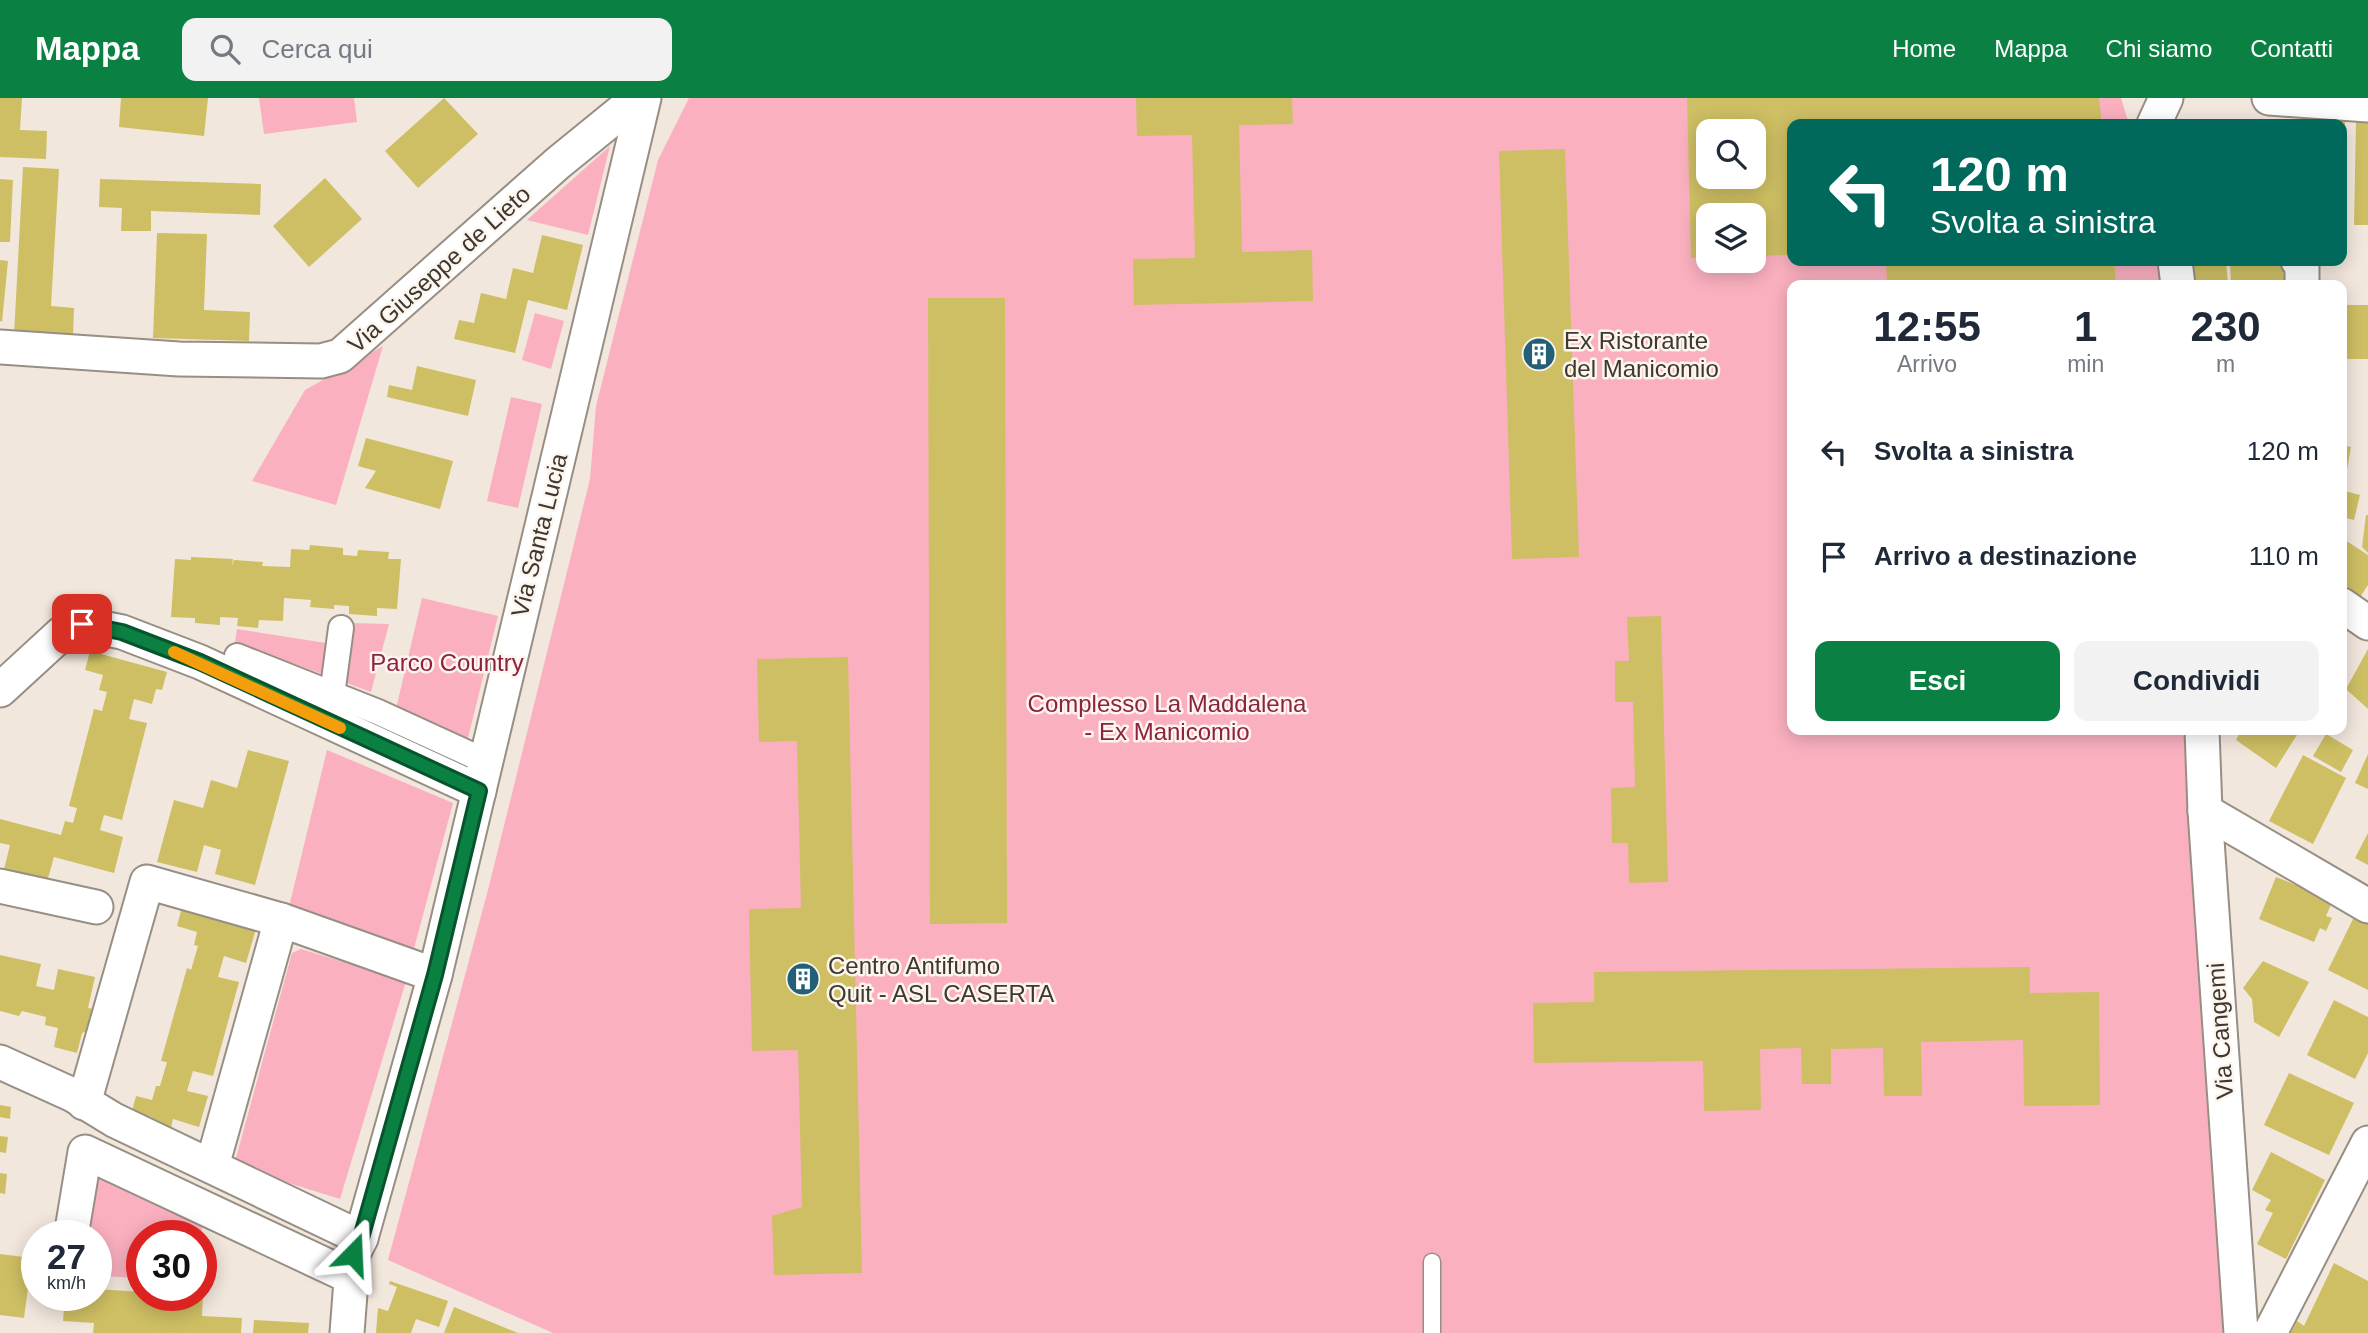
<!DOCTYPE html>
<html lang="it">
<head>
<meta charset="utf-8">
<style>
	:root { --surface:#fff; --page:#f2f2f3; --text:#1f2937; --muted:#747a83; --accent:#0b8043 }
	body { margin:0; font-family:Arial,sans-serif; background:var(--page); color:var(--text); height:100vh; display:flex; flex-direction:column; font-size:26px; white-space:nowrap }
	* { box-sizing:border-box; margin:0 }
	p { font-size:23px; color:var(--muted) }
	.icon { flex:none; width:38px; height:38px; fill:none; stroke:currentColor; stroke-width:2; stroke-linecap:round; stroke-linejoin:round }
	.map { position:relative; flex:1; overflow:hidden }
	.details { position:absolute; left:1787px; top:182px; width:560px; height:455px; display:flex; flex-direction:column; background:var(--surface); border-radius:14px; box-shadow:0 4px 18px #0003 }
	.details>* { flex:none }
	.hud { position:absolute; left:1787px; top:21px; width:560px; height:147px; border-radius:14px; box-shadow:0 4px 18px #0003; background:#00695c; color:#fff; overflow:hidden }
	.buttons { position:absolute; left:1696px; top:21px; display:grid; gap:14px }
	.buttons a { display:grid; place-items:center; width:70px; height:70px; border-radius:14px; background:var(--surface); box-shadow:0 4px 18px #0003; font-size:35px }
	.speed { position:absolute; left:21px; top:1122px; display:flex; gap:14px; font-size:35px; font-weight:700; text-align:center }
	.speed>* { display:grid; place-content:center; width:91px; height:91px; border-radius:50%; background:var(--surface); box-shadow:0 4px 18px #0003; line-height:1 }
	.speed small { font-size:18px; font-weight:400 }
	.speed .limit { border:10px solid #d22; background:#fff; color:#111 }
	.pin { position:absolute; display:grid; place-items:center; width:60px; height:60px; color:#fff; margin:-30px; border-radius:14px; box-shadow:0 4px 10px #0006 }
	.me { position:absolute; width:77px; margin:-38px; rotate:21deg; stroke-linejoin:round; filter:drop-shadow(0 0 5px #0008) }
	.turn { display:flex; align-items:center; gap:24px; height:147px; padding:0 28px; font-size:32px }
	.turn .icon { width:91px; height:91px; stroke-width:2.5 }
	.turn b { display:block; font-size:49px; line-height:60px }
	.eta { display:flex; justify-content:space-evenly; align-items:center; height:119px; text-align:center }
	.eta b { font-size:42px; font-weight:700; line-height:49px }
	.button { display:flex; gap:14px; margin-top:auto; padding:14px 28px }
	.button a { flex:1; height:80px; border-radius:14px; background:var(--accent); color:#fff; font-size:28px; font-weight:700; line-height:80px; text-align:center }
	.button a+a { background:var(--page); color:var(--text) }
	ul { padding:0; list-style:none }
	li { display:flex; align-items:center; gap:21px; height:105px; padding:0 28px }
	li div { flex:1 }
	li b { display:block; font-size:26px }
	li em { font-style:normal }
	header { display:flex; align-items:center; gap:42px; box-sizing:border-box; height:98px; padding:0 35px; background:var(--accent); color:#fff }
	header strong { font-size:33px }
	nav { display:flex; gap:38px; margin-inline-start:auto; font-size:24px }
	.search { width:490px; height:63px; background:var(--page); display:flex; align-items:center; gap:18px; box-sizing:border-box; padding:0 24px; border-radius:14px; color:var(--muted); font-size:26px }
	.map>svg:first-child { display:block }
	.green { fill:#fab0bf; fill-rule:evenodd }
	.building { fill:#cebf64; fill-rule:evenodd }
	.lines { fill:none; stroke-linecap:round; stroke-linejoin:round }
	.service-casing { stroke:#978e84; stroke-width:19 }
	.pedestrian-casing { stroke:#978e84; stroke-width:28 }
	.minor-casing { stroke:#978e84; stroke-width:37 }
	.service { stroke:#fff; stroke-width:16 }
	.pedestrian { stroke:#fff; stroke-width:24 }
	.minor { stroke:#fff; stroke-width:33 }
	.route-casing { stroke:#07532c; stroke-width:18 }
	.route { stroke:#0b8043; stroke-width:12 }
	.slow { stroke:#f59e0b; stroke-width:12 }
	.labels { text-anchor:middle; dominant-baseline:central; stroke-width:5; stroke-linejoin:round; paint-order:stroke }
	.street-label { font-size:24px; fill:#3c3834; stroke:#fef5ec }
	.poi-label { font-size:24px; fill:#3c3834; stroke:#fef5ec; text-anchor:start }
	.park-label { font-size:24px; fill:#8c2144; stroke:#fef5ec }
</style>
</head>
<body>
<header>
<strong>Mappa</strong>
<div class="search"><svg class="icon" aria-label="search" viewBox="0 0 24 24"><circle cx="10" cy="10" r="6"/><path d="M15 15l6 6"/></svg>Cerca qui</div>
<nav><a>Home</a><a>Mappa</a><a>Chi siamo</a><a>Contatti</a></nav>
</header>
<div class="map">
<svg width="2368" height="1235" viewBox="0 0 2368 1235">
	<rect width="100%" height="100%" fill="#f2e7dd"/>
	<!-- green -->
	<g class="green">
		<polygon points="259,0 354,0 357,24 264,36"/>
		<path d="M689,0H2121L2129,26H1792V163H2166L2168,187H1792V632H2190L2229,1235H553L388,1162L488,792L590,381L596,308L658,62ZM1708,33H1754V79H1708ZM1708,117H1754V163H1708Z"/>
		<polygon points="610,48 588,137 527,122"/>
		<polygon points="535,215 564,223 551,271 522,262"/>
		<polygon points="383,248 336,407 252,383 305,292"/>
		<polygon points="511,299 542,306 518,410 487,403"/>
		<polygon points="422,500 498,518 467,644 396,611"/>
		<polygon points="350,525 389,526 371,594 235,544 237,531 345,548"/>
		<polygon points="327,652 453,705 412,858 288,813"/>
		<polygon points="301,851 406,883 340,1101 247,1072 236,1060 292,855"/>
		<polygon points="98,1079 202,1125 201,1163 201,1138 142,1138 142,1180 96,1178 96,1138 90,1138"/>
	</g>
	<!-- building -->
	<g class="building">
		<polygon points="0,0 22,0 20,32 47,33 46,61 0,59"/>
		<polygon points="121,0 208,0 204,38 119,29"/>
		<polygon points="444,0 478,36 418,90 385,53"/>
		<polygon points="1136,0 1292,0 1293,26 1239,27 1242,154 1312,152 1313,203 1134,207 1133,161 1195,160 1192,37 1137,38"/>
		<path d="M1687,0H2099L2102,26H1792V157L1754,158V117H1708V159L1691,160ZM1708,33H1754V79H1708Z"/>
		<polygon points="2289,21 2345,21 2346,65 2342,64 2342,26 2289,26"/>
		<polygon points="2356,23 2368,24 2368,127 2354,127"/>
		<polygon points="1565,51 1579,459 1512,461 1499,53"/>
		<polygon points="23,69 59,71 51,208 74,210 73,240 14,237"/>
		<polygon points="325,80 362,121 309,169 273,128"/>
		<polygon points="0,81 13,82 10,144 0,144"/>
		<polygon points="100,81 261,86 260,117 151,113 151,133 121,133 122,110 99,109"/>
		<polygon points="157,135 207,136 204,212 250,214 249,243 153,240"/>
		<polygon points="542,137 583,147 567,212 528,202 515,255 454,241 459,222 474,225 481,195 506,201 513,170 533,175"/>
		<polygon points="0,162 8,163 2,224 0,223"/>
		<polygon points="1886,163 2114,163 2116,187 1887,187"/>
		<polygon points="2185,163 2226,163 2228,187 2188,187"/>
		<polygon points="2230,163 2282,163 2285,187 2231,187"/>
		<polygon points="928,200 1005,200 1007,825 930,826"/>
		<rect x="2342" y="207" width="26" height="54"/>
		<polygon points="417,268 476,282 468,318 387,299 389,287 412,292"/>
		<polygon points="366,340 453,363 440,411 365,390 376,373 358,368"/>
		<polygon points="2342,347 2351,349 2346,377 2342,376"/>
		<polygon points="2345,393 2360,397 2354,422 2342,419"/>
		<polygon points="2366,417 2368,417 2368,455 2362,449"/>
		<polygon points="2342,440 2368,457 2368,487 2360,499 2342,488"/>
		<polygon points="310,447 343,450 343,457 357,458 358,452 389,454 388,461 401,461 397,511 377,510 377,518 349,516 349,508 334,507 334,511 310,509 311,502 284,500 283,523 259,522 258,530 237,528 238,520 220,519 220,527 195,525 195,520 171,519 175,461 191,462 191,459 233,461 232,468 234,462 263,464 262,468 290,469 291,451 309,452"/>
		<polygon points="1661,518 1668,784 1629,785 1628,745 1612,745 1611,690 1635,689 1633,604 1615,604 1615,563 1629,563 1627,519"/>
		<polygon points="2368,551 2368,611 2346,591"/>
		<polygon points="90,553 167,574 162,592 156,591 152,606 134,601 129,621 147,625 122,722 104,717 100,732 123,739 114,775 54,759 45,791 2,779 10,747 0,745 0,721 61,737 65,723 73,725 77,710 69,708 94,611 102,613 107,594 99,592 103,577 85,572"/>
		<polygon points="848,559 862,1175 774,1177 772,1118 802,1109 798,952 752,953 749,811 801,810 797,643 759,644 757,561"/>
		<polygon points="2241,632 2300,632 2276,670 2236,642"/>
		<polygon points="2326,636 2353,652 2341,674 2313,658"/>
		<polygon points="248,652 289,663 255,787 215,776 221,752 204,747 197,774 157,764 174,702 203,710 211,682 237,690"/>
		<polygon points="2368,656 2368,691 2355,685"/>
		<polygon points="2303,657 2346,680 2313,746 2269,723"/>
		<polygon points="2368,735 2368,767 2355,760"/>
		<polygon points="2276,779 2333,802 2326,818 2332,820 2326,833 2320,830 2314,844 2259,821"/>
		<polygon points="182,809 256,831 246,865 224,858 218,879 239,884 213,978 193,973 187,993 208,998 199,1029 173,1021 171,1030 151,1025 152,1019 132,1013 136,998 152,1002 156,988 160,988 167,964 161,963 187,870 191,872 198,848 194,847 197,834 177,828"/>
		<polygon points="2354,819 2368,825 2368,892 2328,872"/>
		<polygon points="0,857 41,866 36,888 54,892 58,871 95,879 88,910 94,911 90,932 82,935 77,955 54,949 58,930 45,927 46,919 22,913 19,918 0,913"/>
		<polygon points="2263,863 2309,884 2279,939 2254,924 2252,901 2243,890"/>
		<polygon points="2030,869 2030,895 2099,894 2100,1007 2024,1008 2023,942 1921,944 1922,998 1884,998 1883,950 1831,951 1831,986 1802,986 1801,950 1760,951 1761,1012 1704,1013 1703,963 1534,965 1533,905 1594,904 1594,874"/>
		<polygon points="2334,902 2368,919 2368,955 2355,981 2307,957"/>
		<polygon points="2289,975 2354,1005 2329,1057 2264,1027"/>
		<polygon points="0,1007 11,1009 10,1021 0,1019"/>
		<polygon points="0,1038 8,1039 6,1055 0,1054"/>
		<polygon points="2271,1054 2325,1082 2286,1161 2257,1146 2273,1115 2265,1112 2271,1102 2252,1092"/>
		<polygon points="0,1075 7,1076 5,1096 0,1095"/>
		<polygon points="0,1156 32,1160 24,1220 0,1217"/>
		<polygon points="2334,1165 2368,1183 2368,1235 2291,1235 2297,1223 2304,1228"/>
		<polygon points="390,1183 448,1203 439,1229 416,1221 411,1235 376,1235 378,1210 388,1213 397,1189 389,1186"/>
		<polygon points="96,1191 142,1194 142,1197 203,1197 202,1218 242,1220 241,1235 93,1235 94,1225 63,1223 65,1197 96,1197"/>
		<polygon points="454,1209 518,1235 444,1235"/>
		<polygon points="254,1222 309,1225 308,1235 253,1235"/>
	</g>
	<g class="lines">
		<defs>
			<polyline id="service" points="1432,1164 1432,1235"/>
			<g id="pedestrian">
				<polyline points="237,558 378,614 474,658"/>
				<polyline points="332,597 341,530"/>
			</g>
			<g id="minor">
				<polyline points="2269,0 2368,7"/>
				<polyline points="2154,26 2166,0"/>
				<polyline points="2175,163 2178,187"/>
				<polyline points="2298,163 2302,163 2302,187"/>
				<polyline points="0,249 179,261 321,263 340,258 558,65 638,0"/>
				<polyline points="2342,507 2368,525"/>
				<polyline points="0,592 61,536 82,526 122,534 200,564 479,693"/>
				<polyline points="2202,632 2205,713 2241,1235"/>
				<polyline points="2205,713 2368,808"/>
				<polyline points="0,788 96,809"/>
				<polyline points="0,964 73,997 114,1022 361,1140"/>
				<polyline points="84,1005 147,784 281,822 435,877"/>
				<polyline points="212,1068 281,822"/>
				<polyline points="71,1138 85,1054 351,1179"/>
				<polyline points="347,1235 353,1156 361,1140 435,877 644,0"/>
				<polyline points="2270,1235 2368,1045"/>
			</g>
		</defs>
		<!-- service casing -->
		<use href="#service" class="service-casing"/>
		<!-- pedestrian casing -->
		<use href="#pedestrian" class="pedestrian-casing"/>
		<!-- minor casing -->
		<use href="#minor" class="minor-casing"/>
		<!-- service -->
		<use href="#service" class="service"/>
		<!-- pedestrian -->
		<use href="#pedestrian" class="pedestrian"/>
		<!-- minor -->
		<use href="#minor" class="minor"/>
	</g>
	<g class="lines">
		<defs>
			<polyline id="route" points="82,526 122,534 200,564 479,693 435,877 361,1140 353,1156"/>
		</defs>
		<!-- route casing -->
		<use href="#route" class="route-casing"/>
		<!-- route -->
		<use href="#route" class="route"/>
		<!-- slow -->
		<polyline class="slow" points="174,554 340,630"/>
	</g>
	<!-- icons -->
	<defs>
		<symbol id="building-disc" viewBox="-11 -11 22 22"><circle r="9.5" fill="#216076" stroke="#fef5ec"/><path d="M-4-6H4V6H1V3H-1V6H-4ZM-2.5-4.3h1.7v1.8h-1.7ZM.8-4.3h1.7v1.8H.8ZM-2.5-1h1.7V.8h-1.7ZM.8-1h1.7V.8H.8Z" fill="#fff"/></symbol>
	</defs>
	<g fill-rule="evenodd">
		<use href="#building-disc" x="1520" y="237" width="38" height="38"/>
		<use href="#building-disc" x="784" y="862" width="38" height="38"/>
	</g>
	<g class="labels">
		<!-- street labels -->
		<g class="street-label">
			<text transform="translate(439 171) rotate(-42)">Via Giuseppe de Lieto</text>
			<text transform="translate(539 437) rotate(-76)">Via Santa Lucia</text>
			<text transform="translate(2220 933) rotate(-94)">Via Cangemi</text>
		</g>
		<!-- poi labels -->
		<g class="poi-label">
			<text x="1564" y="242">Ex Ristorante<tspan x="1564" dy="28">del Manicomio</tspan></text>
			<text x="828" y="867">Centro Antifumo<tspan x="828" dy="28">Quit - ASL CASERTA</tspan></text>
		</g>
		<!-- park labels -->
		<g class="park-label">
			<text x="447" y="564">Parco Country</text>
			<text x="1167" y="605">Complesso La Maddalena<tspan x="1167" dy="28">- Ex Manicomio</tspan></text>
		</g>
	</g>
</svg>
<div class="buttons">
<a><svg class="icon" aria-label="search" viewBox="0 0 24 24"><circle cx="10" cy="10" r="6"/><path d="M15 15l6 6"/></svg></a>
<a><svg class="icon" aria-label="layers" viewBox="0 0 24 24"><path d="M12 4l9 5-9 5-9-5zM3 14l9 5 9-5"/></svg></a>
</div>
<div class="speed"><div>27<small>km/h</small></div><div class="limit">30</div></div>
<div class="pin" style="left:82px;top:526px;background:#d93025"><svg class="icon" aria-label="arrive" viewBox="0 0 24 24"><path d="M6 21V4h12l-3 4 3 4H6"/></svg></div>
<svg class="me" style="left:353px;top:1156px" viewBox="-20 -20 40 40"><path d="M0-17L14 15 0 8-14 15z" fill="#0b8043" stroke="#fff" stroke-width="4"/></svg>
<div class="hud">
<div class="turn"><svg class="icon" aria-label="left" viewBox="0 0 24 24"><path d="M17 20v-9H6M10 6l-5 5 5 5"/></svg><div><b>120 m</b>Svolta a sinistra</div></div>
</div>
<section class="details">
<div class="eta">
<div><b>12:55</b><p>Arrivo</p></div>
<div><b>1</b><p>min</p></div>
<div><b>230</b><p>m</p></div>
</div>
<ul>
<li><svg class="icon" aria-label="left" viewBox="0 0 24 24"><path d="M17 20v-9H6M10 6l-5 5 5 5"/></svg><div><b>Svolta a sinistra</b></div><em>120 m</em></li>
<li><svg class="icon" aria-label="arrive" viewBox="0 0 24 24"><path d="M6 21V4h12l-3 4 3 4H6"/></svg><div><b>Arrivo a destinazione</b></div><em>110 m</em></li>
</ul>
<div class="button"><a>Esci</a><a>Condividi</a></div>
</section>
</div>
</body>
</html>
